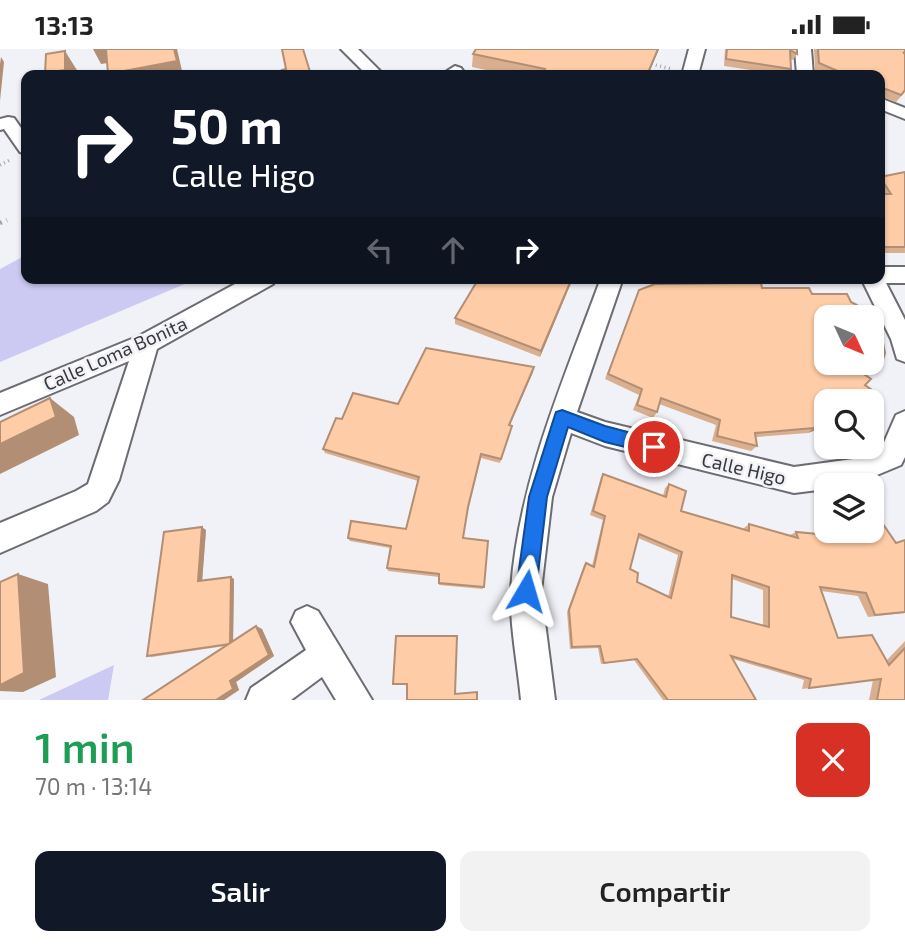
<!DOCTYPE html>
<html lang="es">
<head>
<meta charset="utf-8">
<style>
	:root { --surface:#fff; --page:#f2f2f2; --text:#222; --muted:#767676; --accent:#111827 }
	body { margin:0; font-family:"Exo 2",sans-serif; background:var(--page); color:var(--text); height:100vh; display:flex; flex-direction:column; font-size:26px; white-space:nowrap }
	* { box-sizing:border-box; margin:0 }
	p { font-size:23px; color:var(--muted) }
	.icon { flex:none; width:38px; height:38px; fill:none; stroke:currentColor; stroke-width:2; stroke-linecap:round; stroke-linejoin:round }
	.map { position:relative; height:651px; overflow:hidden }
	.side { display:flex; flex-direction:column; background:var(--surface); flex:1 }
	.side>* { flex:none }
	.banner { position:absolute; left:21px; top:21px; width:864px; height:214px; border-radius:14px; box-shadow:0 2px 5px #0004; background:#111827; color:#fff; overflow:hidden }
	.needle { width:46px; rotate:134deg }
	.controls { position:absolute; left:814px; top:256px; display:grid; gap:14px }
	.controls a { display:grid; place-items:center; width:70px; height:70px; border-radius:14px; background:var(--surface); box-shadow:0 2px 5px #0004; font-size:35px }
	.pin { position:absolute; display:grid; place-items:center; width:60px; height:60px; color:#fff; margin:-30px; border:4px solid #fff; border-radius:50%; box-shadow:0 2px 7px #0007 }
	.me { position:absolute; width:77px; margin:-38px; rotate:7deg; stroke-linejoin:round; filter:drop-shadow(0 0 5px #0008) }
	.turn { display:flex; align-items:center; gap:24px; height:147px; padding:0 35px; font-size:32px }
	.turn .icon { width:91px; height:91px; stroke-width:2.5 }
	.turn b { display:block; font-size:49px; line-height:60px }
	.lanes { display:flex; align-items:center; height:66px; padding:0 35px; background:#0003; justify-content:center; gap:35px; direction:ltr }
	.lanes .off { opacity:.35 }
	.round { display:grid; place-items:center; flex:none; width:74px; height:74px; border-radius:14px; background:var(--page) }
	.headline { display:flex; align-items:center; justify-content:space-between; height:119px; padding:0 35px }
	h1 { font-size:42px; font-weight:600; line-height:52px; color:#1e9e55 }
	.action { display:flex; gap:14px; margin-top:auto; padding:14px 35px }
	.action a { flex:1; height:80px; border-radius:14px; background:var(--accent); color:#fff; font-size:28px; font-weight:600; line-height:80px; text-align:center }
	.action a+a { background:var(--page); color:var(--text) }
	.status { display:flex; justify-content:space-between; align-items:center; height:49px; padding:0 35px; background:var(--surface); direction:ltr }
	.status svg { height:19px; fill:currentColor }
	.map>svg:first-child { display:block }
	.green { fill:#cccaf3 }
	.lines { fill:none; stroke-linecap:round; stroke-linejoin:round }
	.minor-casing { stroke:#6c6c72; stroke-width:4 }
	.path-far1 { stroke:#a1a0a6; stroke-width:3.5; stroke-dasharray:1 3.5; stroke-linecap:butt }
	.path { stroke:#a1a0a6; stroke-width:4.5; stroke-dasharray:2 5; stroke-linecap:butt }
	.minor { fill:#fff; fill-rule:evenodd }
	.wall { fill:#daaf8f; fill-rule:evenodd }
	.shaded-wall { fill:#b28f74 }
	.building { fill:#fecca6; stroke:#b28f74; stroke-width:2; fill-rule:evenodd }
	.route { fill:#1a73e8; stroke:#114b97; stroke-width:2 }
	.labels { text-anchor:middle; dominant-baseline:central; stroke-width:5; stroke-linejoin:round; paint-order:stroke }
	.street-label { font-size:19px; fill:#39383b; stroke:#f1f1f8 }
</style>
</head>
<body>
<div class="status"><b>13:13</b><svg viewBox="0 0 49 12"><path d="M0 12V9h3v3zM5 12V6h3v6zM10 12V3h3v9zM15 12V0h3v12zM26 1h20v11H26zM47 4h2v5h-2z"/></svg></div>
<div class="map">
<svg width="905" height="651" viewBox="0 0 905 651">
	<rect width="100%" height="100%" fill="#f1f1f8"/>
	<!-- green -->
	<g class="green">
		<polygon points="26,206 26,229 199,229 0,313 0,220"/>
		<polygon points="114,616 108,651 39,651"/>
	</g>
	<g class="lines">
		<defs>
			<g id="minor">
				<polygon points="341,0 358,0 384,26 367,26"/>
				<polygon points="689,0 705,0 698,26 682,26"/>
				<polygon points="795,0 811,0 813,26 797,26"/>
				<polygon points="455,17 461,19 466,26 450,26 447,22"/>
				<polygon points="880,49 905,59 905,70 880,60"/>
				<polygon points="8,68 14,69 26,86 26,105 20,103 4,80 0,81 0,70"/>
				<polygon points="880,218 905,218 905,234 886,234 905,271 905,313 897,310 891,290 861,229 880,229"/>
				<polygon points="246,229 276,229 273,235 157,300 119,431 108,453 96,462 0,504 0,474 76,442 88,435 129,312 0,366 0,344 139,287"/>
				<path d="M601,229H623L577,363L605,373L794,418L853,410L882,398L896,366L905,362V408L901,416L853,436H826V440L794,444L605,397L571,384L552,448L541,542L555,651H521C518,618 509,572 511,540C519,431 564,330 601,229Z"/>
				<polygon points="307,557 318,562 372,651 336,651 322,628 291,651 246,651 251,639 306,601 291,573 296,562"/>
			</g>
		</defs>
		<!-- minor casing -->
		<use href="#minor" class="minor-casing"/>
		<!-- path-far1 -->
		<g class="path-far1">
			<polyline points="647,14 672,20"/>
			<polyline points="0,116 12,110"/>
		</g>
		<!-- path -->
		<polyline class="path" points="0,174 7,171"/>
		<!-- minor -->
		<use href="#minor" class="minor"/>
	</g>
	<!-- wall -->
	<g class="wall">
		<polygon points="659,0 648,26 510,26 472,18 473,5"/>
		<polygon points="725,0 797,0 797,5 793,11 790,10 791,20 788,26 784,26 724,17"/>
		<polygon points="814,0 905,0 905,43 896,53 880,47 880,26 827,26 815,21"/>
		<polygon points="905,123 905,204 880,204 880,145 882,145 880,143 880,128"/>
		<polygon points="573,229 540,308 455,275 455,269"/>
		<polygon points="762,239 812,245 875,320 865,326 826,377 808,384 756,388 757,397 751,402 712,392 716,376 659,355 657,363 653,369 633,361 639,346 605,330 639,241"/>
		<polygon points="533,323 510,376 511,381 500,414 481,409 468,462 463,489 488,492 483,540 439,536 439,528 388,522 387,519 390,499 350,492 348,489 406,480 418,432 325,404 323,400 342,370 398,355"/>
		<path d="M603,425L663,447L665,439L669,435L681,462L744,480V479L749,475L791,487L790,486L796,483L831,486L829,481H872L896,494L905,491V564L868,568L858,547L821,542L838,589L886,612L905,592V651H869L873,631L802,640L804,631L733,610L756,651H663L634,611L601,615L598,599L570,600L567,563L584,516L586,514L592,517L603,471L590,466L601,428ZM638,489L678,506L668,548L637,533L630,520ZM732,530L763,541V577L731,568Z"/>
		<polygon points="826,458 826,475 820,462"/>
		<polygon points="206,481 202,532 234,530 233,592 256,577 262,580 274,607 236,633 239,641 224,651 225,597 152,608 147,607"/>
	</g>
	<!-- shaded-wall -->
	<g class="shaded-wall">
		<polygon points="93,0 108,0 115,13 101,15"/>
		<polygon points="174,0 177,0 183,26 109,26 108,25"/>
		<polygon points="658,0 659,0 648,26 647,26"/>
		<polygon points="65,2 80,26 46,26 45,24"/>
		<polygon points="1,8 4,13 0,52 0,15"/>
		<polygon points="572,229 573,229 540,308 541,302"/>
		<polygon points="534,318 533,323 508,380 509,376"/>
		<polygon points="50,349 74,368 79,386 0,425 0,395"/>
		<polygon points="826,374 826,377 808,384 814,379"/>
		<polygon points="202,478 206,481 202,534 198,532"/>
		<polygon points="18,525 48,535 56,628 23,643 0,642 0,628"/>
		<polygon points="231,528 234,530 233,596 230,595"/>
		<polygon points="256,577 262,580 274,607 236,633 239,641 224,651 216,651 230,632"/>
	</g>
	<!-- building -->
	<g class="building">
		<polygon points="106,0 174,0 177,12 108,25"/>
		<polygon points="282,0 303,0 311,26 284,26 282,21 286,20"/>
		<polygon points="476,0 658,0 647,26 541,26 545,20 473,5"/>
		<polygon points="727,0 797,0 797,5 790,1 791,20 726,10"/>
		<polygon points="818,0 905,0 905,3 903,4 905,4 905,41 901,46 886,40 882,42 880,41 880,26 847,26 819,14"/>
		<polygon points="65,2 65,21 45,24 46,5"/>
		<polygon points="905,123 905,198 880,198 880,145 891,145 880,128"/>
		<polygon points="479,229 572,229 541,302 455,269"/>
		<polygon points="761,234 762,239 809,239 812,245 847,245 851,253 857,256 863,268 826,268 826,313 872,313 872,285 873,289 882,289 885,304 882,314 864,325 871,330 865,336 872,341 863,352 826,352 826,374 814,379 755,384 757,397 717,387 720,371 661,349 657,363 637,356 642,340 608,325 639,241 655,235"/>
		<polygon points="426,299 534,318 509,376 512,377 501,410 481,405 468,458 463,489 488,492 484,538 439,534 439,525 387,519 391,497 348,489 351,472 406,480 419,428 323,400 336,369 342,370 353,344 398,355"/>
		<polygon points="50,349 56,368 0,395 0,373"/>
		<path d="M603,425L666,448L669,435L686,442L681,462L749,482V475L798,489L796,483L839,487L837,481H872V459L896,494L905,491V563L875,566L866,544L820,538L838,589L872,586L889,616L905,599V651H877L881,630L809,639L811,630L731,607L756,651H668L637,610L604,614L600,597L572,598L569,561L586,514L594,518L605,467L593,462ZM639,485L682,503L671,549L637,533L638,524L630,520ZM732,526L769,538V578L731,568Z"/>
		<polygon points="202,478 198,532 231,528 230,595 147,607 164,483"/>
		<polygon points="18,525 24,624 0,636 0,533"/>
		<polygon points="256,577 269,606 230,632 233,640 216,651 143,651"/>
		<polygon points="396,587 457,587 455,645 477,643 477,651 407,651 407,635 393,635"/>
	</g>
	<!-- route -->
	<polygon class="route" points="562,361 605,377 654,390 661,392 663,398 661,403 654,405 605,393 568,378 547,448 536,542 533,549 526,552 519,549 516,542 529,448 554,369 556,363"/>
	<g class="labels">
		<!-- street labels -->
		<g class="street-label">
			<text transform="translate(115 304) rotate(-24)">Calle Loma Bonita</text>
			<text transform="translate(744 419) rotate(13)">Calle Higo</text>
		</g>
	</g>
</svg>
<div class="controls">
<a><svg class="needle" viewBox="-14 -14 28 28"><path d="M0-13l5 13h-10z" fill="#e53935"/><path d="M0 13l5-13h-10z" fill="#767676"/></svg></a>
<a><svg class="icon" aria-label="search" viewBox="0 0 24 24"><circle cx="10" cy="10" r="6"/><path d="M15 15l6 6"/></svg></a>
<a><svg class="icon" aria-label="layers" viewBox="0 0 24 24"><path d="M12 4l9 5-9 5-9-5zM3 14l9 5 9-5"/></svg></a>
</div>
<div class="pin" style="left:654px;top:398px;background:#d93025"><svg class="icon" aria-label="arrive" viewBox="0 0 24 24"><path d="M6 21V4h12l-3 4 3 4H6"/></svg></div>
<svg class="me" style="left:526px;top:542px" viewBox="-20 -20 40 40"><path d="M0-17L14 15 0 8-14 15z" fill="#1a73e8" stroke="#fff" stroke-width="4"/></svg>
<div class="banner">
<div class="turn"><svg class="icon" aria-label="right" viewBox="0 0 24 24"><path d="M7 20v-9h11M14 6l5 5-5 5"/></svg><div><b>50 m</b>Calle Higo</div></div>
<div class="lanes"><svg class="icon off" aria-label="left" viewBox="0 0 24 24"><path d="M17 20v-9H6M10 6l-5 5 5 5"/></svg><svg class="icon off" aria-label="ahead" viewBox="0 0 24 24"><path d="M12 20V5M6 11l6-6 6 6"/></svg><svg class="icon" aria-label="right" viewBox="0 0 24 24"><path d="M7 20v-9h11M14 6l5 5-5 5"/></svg></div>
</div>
</div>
<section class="side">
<div class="headline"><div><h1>1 min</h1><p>70 m · 13:14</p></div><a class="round" style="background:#d93025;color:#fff"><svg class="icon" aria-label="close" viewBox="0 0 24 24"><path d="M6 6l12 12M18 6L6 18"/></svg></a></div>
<div class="action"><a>Salir</a><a>Compartir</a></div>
</section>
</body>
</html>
